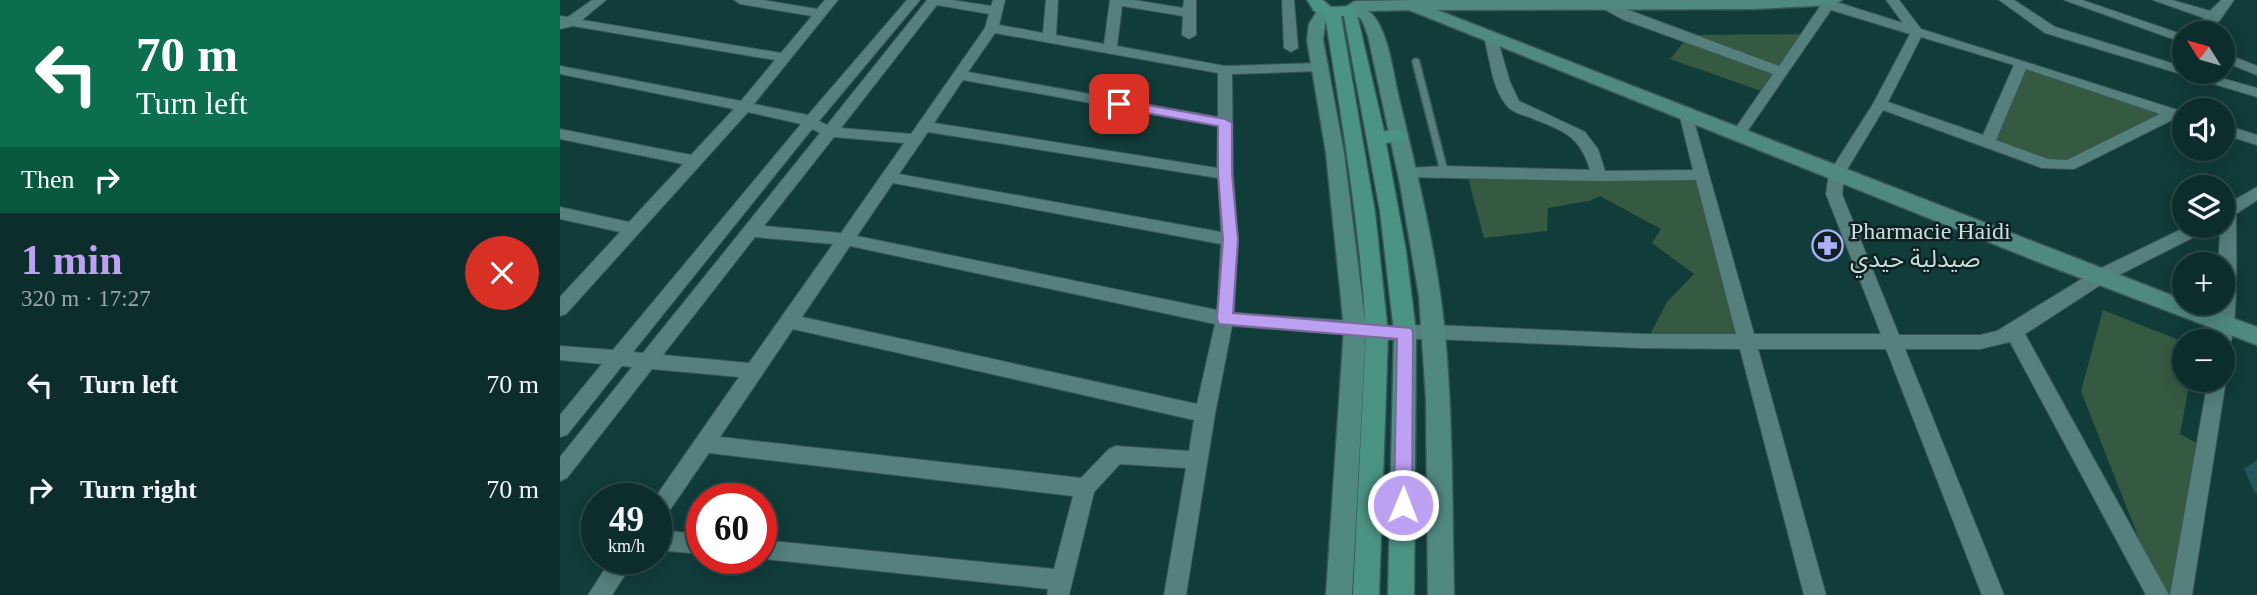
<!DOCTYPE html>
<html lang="en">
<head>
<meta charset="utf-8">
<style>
	:root { --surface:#0c2d2c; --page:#1a3938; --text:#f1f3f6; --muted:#9aa8a9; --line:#2c4948; --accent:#bca0f2 }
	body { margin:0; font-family:"Times New Roman","Noto Sans Arabic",serif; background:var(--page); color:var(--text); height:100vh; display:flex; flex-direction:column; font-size:26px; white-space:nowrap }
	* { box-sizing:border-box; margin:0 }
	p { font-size:23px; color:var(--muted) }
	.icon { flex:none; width:38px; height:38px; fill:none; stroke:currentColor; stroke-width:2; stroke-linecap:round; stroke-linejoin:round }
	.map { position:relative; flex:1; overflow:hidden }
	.side { display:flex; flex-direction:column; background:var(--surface); width:560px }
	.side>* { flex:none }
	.top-card { background:#0b6e4f; color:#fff; overflow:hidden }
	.needle { width:46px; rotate:307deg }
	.fabs { position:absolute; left:1612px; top:21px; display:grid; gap:14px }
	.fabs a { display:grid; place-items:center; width:63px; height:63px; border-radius:50%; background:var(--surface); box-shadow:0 4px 18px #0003,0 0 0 2px var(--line); font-size:35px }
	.speed { position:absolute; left:21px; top:483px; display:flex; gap:14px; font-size:35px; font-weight:700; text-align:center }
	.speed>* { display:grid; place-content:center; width:91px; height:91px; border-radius:50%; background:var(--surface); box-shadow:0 4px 18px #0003,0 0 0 2px var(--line); line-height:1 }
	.speed small { font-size:18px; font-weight:400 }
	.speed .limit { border:10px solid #d22; background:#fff; color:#111 }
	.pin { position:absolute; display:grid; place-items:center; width:60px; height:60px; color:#fff; margin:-30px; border-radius:14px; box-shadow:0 4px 10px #0006 }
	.me { position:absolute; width:77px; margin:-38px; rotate:1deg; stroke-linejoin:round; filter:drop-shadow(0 0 5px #0008) }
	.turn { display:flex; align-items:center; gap:24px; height:147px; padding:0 21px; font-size:32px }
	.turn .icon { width:91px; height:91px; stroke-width:2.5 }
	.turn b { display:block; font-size:49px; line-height:60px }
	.then { display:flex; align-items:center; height:66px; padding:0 21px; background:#0003; gap:14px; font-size:26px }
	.round { display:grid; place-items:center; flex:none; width:74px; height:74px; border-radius:37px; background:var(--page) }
	.headline { display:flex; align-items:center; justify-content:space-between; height:119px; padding:0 21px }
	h1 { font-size:42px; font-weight:700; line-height:52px; color:var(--accent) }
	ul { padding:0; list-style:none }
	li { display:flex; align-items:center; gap:21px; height:105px; padding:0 21px }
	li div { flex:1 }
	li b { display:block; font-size:26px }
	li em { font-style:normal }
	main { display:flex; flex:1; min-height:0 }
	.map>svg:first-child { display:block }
	.green { fill:#365942 }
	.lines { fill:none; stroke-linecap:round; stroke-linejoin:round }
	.lane-casing { stroke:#395755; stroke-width:10 }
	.street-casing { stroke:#395755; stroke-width:2 }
	.secondary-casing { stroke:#395755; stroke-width:3 }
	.primary-casing { stroke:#395755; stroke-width:3 }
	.lane { stroke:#55807d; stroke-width:7 }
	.street { fill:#55807d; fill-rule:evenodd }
	.secondary { fill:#508980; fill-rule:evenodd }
	.primary { fill:#4b9383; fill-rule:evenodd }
	.wall { fill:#21555d }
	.route { fill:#bca0f2; stroke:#7a689d; stroke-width:2 }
	.labels { text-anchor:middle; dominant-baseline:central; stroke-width:5; stroke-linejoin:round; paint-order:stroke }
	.poi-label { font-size:24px; fill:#c9dfdd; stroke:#0e201f; text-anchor:start }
</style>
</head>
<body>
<main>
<section class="side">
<div class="top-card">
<div class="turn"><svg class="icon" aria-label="left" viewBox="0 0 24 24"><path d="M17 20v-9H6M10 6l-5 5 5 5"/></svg><div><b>70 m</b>Turn left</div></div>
<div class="then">Then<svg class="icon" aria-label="right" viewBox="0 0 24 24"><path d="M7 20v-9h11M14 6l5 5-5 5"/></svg></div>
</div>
<div class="headline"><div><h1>1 min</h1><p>320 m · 17:27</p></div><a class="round" style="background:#d93025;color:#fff"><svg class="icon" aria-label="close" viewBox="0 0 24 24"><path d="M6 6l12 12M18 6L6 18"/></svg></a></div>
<ul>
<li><svg class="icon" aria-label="left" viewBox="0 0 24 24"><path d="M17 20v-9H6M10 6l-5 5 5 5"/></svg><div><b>Turn left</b></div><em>70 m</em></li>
<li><svg class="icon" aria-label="right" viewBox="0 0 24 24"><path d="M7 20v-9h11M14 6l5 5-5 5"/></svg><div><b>Turn right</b></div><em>70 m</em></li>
</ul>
</section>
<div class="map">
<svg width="1697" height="595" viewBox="0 0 1697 595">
	<rect width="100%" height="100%" fill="#103c3a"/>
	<!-- green -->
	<g class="green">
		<polygon points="1248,34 1207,93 1110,59 1127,38 1118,35"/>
		<polygon points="1462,63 1613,113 1498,166 1427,142"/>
		<polygon points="907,174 1141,178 1186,340 1087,340 1107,302 1134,274 1092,243 1101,229 1040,196 1029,201 988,208 987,231 924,238"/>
		<polygon points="1543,310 1624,342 1624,380 1630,380 1620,434 1640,445 1615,595 1601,595 1521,391"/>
	</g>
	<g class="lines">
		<defs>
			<polyline id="lane" points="856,62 884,171"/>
			<g id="street">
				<path d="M32,0H46L22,20L221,53L252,16L180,4L174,0H203L257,9L265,0H278L194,104L248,115L347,0H360L259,121L267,125L367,0H392L431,6L433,0H445L439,25L483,33L486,0H498L496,35L544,44L550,0H574L623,8L624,0H636V35L629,39L622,35L623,16L562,6L557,46L665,66L760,63L767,67L760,71L672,74L673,174L678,240L674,313L795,321L817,326L873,325L1082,334H1176L1136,180L1039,181L843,177L840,173L843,169L848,168L884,166L1030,170C1019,133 1002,131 969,117C962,115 955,113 949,108C932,91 930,59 924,37L931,33L936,34L950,82L959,101L1025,132L1038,149L1045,171L1133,170L1120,117L1122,114H1132L1194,334H1321L1266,194L1269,173L1313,104L1350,34L1271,10L1182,139L1177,141L1170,136L1213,74L1064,20L1036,5L1042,1L1047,2L1219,66L1261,5L1257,0H1270L1343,23L1326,0H1339L1361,29L1624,112V122L1614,119L1514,169L1482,168L1323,110L1285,173L1282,194L1339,335H1420L1437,331L1533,272L1628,226H1650L1648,230L1545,282L1465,334L1609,595H1586L1450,342L1420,349H1345L1444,595H1422L1326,349H1198L1266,595H1244L1180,349L1082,348L873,339L817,340L795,335L672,326L655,414L626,595H604L626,468L560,464L534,492L509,595H487L488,589L196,558H201V540L494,569L513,496L149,453L103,520L96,523V499H94L179,377L92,369L7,478L0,481V457L72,367L62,366L7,435L0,437V415L42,364L0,360V346L53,350L241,124L188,112L6,314L0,316V297L60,232L0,219V207L69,222L123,164L0,139V129L131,155L174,109L0,74V66L181,101L215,60L13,26L0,29V16L8,17ZM377,5L429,14L425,28L351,134L281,128ZM435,33L658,73V117L408,72ZM1361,37L1454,65L1423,135L1328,102ZM1466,69L1600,114L1507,160L1488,159L1436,140ZM403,80L658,126L657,168L374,123ZM252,129L260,133L83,353L73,352ZM368,132L658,178L661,232L339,174ZM274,137L344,143L281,233L204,226ZM333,183L661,244L657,310L297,236ZM195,237L273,244L189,363L103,355ZM290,246L655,324L637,404L242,317ZM233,329L634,420L629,451L556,446L549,449L521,478L160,437Z"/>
				<polygon points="722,0 734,0 738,48 731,52 724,48"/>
				<polygon points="1439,0 1454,0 1495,27 1624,67 1624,72 1640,72 1697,88 1697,97 1485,33"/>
				<polygon points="1504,0 1522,0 1624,35 1624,43"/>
				<polygon points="1593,0 1612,0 1650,11 1661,0 1674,0 1660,20 1643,33 1629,33 1644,18"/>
				<polygon points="1662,52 1697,66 1697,75 1662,61"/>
				<polygon points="1662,124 1697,135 1697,145 1662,134"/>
				<path d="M1697,187V200L1676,214C1676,242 1679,329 1668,350L1662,352V341H1653L1657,303H1662V264H1658L1662,207Z"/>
				<polygon points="1662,374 1666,380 1632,595 1610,595 1648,380 1662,380"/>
				<polygon points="96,530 142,534 142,554 96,550"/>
				<polygon points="52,558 76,558 52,595 28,595"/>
			</g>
			<g id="secondary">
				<path d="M853,0H1282L1274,5L1194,9L877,10L1624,300V303H1631L1697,327V345L1476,261L849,10L808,11C827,23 833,72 838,94C857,173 877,253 885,334C893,421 892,508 894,595H868L866,399L859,296L840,184L808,36L802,20L785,7L795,1Z"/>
				<polygon points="764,6 772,11 765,24 763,40 784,153 806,328 792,595 766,595 784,328 766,153 747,40 749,24 759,8"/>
			</g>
			<path id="primary" d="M747,0H763L771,7L795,6L824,131L839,130L848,136L845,140L826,143L846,251L856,332L854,595H828L834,332L820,211L784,16H781L815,212L828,333L819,595H793L806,333C800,226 782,121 765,15L754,11Z"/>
		</defs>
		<!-- lane casing -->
		<use href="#lane" class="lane-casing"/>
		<!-- street casing -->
		<use href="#street" class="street-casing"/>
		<!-- secondary casing -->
		<use href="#secondary" class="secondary-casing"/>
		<!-- primary casing -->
		<use href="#primary" class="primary-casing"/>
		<!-- lane -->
		<use href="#lane" class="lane"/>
		<!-- street -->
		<use href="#street" class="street"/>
		<!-- secondary -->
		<use href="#secondary" class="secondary"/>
		<!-- primary -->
		<use href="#primary" class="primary"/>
	</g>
	<!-- wall -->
	<polygon class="wall" points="1696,461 1697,461 1697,493 1695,493 1684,469"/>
	<!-- route -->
	<polygon class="route" points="559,100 665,119 672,123 672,174 678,240 673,313 851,328 853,332 852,505 850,511 843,513 836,511 834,505 837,339 659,324 657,319 663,240 658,174 658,126 554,107 552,104"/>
	<!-- icons -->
	<defs>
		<symbol id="pharmacy-ring" viewBox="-11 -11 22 22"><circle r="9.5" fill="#0e201f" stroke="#adaffb" stroke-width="1.5"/><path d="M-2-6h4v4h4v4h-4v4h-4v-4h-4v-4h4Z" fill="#adaffb"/></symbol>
	</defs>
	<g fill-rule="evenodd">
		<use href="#pharmacy-ring" x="1250" y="228" width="35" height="35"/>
	</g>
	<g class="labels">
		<!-- poi labels -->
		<g class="poi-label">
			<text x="1290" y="231">Pharmacie Haidi<tspan x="1290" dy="28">صيدلية حيدي</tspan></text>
		</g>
	</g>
</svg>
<div class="fabs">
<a><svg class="needle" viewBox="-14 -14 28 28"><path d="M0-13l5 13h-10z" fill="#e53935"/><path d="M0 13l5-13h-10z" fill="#9aa8a9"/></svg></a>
<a><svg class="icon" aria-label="sound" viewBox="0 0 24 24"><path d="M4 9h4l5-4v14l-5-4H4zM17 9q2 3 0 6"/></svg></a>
<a><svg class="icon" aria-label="layers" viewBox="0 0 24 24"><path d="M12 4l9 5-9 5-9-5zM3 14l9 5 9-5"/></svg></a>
<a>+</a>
<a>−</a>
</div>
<div class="speed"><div>49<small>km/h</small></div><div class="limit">60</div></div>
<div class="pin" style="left:559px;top:104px;background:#d93025"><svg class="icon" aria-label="arrive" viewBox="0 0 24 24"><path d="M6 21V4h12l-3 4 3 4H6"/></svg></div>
<svg class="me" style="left:843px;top:505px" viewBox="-20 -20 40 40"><circle r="17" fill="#bca0f2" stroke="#fff" stroke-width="3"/><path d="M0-11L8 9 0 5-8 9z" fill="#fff"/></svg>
</div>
</main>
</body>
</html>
